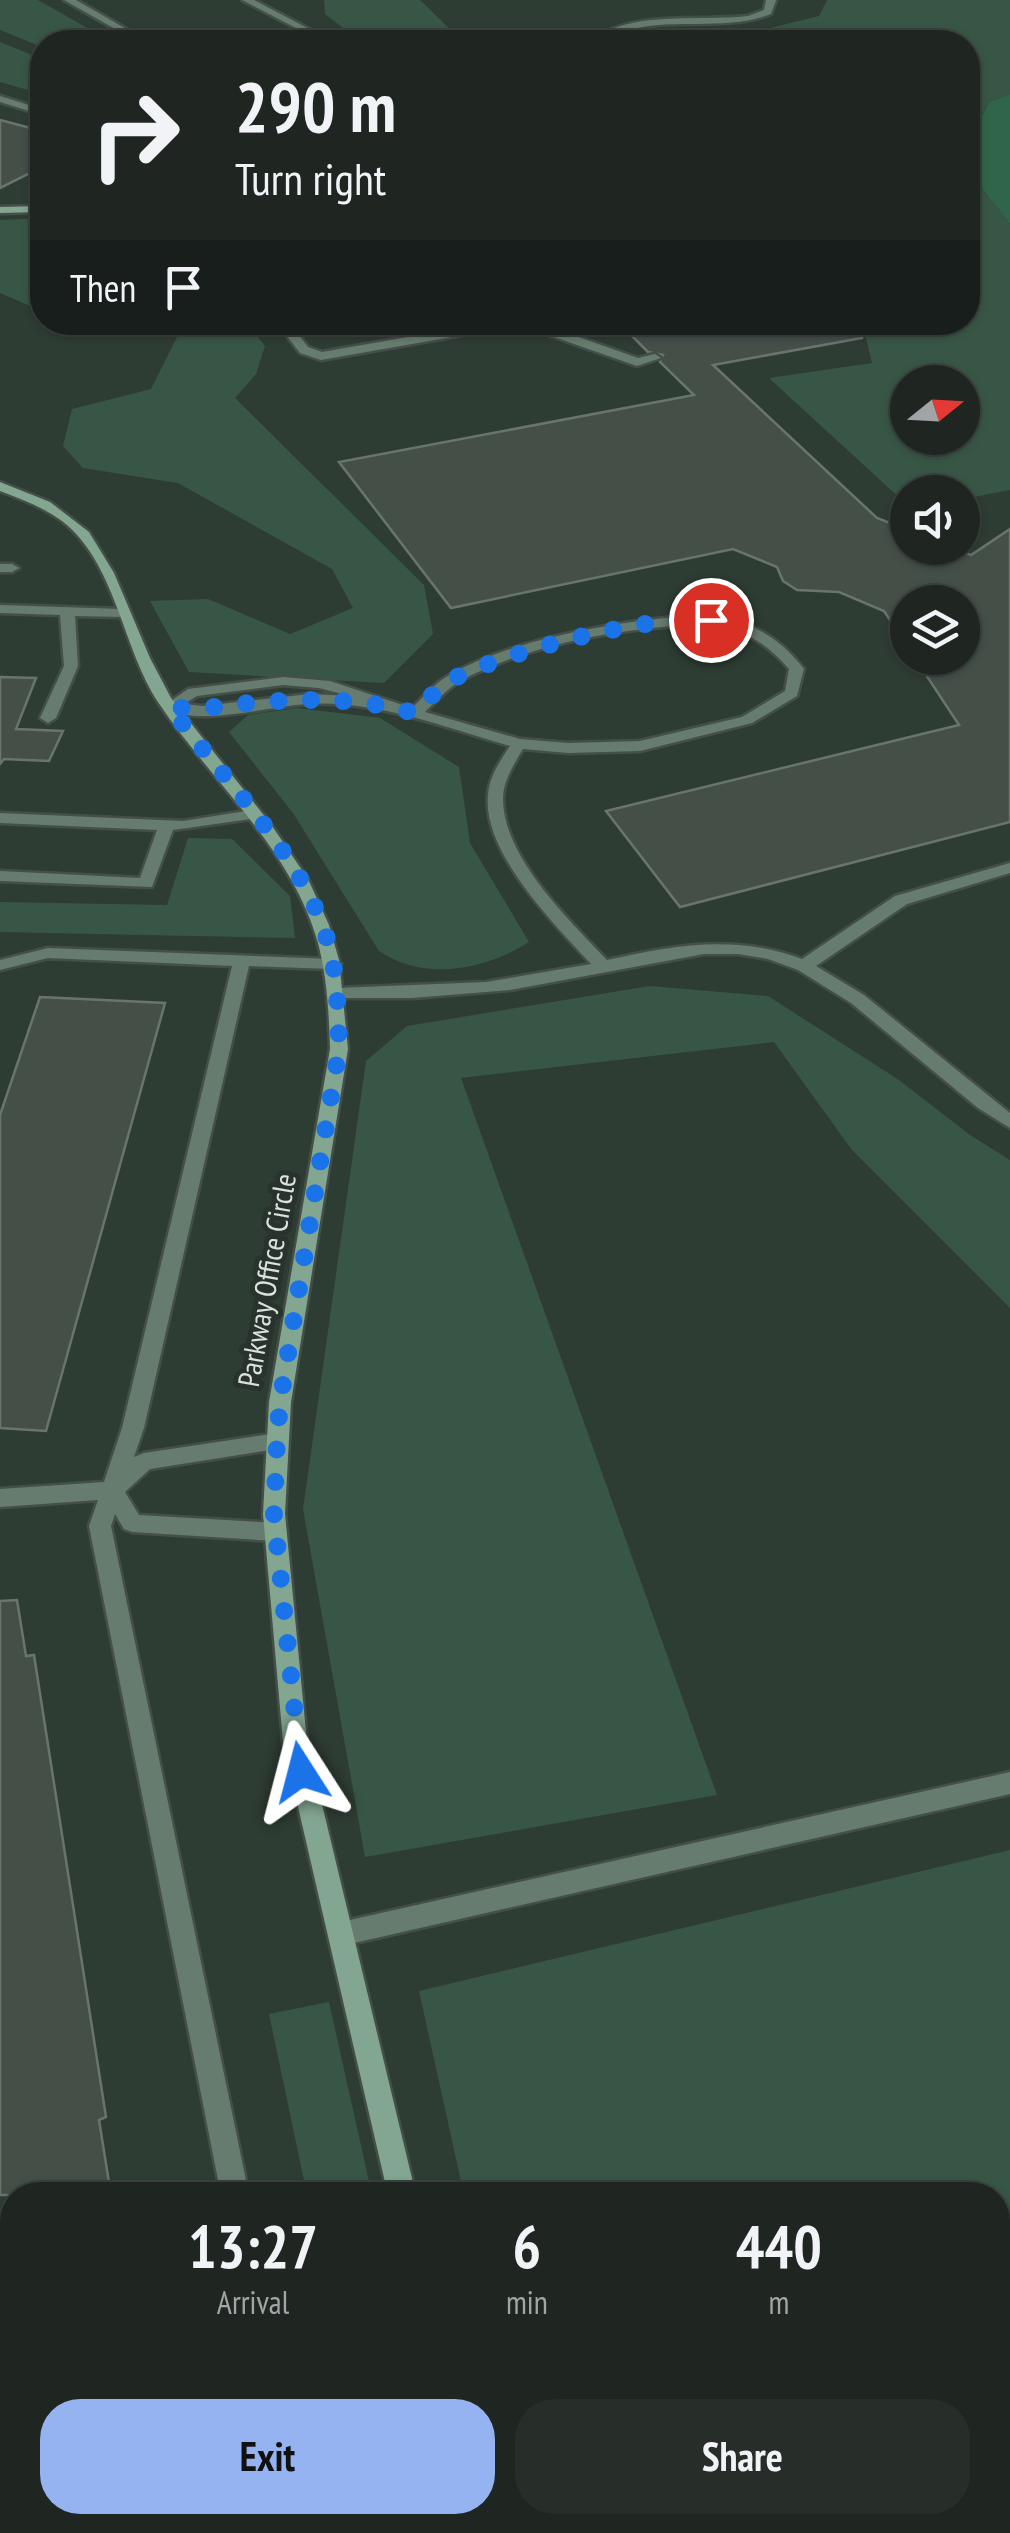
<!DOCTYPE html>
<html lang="en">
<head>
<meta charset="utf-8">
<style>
	:root { --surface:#1f2622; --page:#272e2a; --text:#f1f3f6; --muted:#a1a5a5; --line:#3c4340; --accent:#95b2f1 }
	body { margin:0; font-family:"PT Sans Narrow",sans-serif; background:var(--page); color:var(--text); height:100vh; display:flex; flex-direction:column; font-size:38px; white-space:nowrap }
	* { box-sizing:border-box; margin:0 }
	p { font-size:32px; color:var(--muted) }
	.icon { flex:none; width:55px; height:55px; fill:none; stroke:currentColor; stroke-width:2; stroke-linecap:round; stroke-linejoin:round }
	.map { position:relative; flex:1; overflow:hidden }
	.side { position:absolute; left:0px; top:2182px; width:1010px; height:352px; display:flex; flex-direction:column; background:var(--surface); border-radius:40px 40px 0 0; box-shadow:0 2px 8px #0004,0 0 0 2px var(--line) }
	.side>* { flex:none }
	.hud { position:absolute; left:30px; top:30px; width:950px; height:305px; border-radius:40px; box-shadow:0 2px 8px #0004,0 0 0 2px var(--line); background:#1f2622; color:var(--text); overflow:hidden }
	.needle { width:65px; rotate:72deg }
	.buttons { position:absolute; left:890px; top:365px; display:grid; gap:20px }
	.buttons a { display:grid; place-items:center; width:90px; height:90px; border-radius:50%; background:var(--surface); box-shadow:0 2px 8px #0004,0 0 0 2px var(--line); font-size:50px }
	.pin { position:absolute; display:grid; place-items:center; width:85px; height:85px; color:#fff; margin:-42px; border:5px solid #fff; border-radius:50%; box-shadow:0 2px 10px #0007 }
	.me { position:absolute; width:110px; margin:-55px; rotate:351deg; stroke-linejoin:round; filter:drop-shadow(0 0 8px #0008) }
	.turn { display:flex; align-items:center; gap:35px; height:210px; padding:0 40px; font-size:45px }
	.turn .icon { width:130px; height:130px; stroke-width:2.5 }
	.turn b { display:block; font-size:70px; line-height:85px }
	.then { display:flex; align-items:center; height:95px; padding:0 40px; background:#0003; gap:20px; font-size:38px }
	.eta { display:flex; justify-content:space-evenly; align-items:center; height:170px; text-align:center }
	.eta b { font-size:60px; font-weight:700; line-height:70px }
	.cta { display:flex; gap:20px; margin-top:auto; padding:20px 40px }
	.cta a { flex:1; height:115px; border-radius:40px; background:var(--accent); color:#111; font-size:40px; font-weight:700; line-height:115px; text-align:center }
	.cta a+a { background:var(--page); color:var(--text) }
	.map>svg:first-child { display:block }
	.built { fill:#2e3d33; fill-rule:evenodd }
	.green { fill:#385645; fill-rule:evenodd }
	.water { fill:#316549 }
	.building { fill:#444f48; stroke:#69746d; stroke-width:2.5 }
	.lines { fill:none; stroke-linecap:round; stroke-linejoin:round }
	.lane-casing { stroke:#454f49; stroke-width:5 }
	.secondary-casing { stroke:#454f49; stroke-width:5 }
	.lane { fill:#667c6e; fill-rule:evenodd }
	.secondary { fill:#83a691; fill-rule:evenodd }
	.route { stroke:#1a73e8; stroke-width:18; stroke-dasharray:0 32.4 }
	.labels { text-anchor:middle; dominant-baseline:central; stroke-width:10; stroke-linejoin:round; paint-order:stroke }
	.street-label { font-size:30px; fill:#dbe1dd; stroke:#29332d }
</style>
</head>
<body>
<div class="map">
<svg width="1010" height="2533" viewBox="0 0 1010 2533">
	<rect width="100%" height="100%" fill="#29332d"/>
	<!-- built -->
	<path class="built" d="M0,0H1010L968,42H42V322H968L1010,359V2533H0ZM908,382H962V438H908ZM908,492H962V548H908ZM908,602H962V658H908ZM12,2195H998V2522H12Z"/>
	<!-- green -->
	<g class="green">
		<polygon points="0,0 38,0 112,42 42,42 42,47 0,30"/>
		<polygon points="324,0 420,0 460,39 474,42 353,42 355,37 325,14"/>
		<polygon points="827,0 1010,0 1010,94 989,102 968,140 968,42 713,42 819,16"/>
		<polygon points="0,42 42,59 42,94 0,82"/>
		<path d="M968,142L983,190L1010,224V490L963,499L962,492H908L907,501H903L769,378L872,363L866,338L846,323L968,322ZM908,382H962V438H908Z"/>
		<polygon points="42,218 42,311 0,293 0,220"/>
		<polygon points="90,323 247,323 265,346 256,374 235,398 424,585 433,634 384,683 189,672 150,601 208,599 290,634 353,608 332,569 178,483 83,468 63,446 72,409 151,389 179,333 125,331"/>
		<path d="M297,708L380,718L459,767L470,843L529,942C485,970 425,982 379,951L293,813L229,732L248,715Z"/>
		<polygon points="188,838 232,839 290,896 295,938 0,932 0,902 167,905"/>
		<polygon points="650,986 768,996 899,1080 970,1135 1010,1160 1010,1308 852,1150 774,1042 461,1078 717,1795 365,1857 303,1509 366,1061 407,1026"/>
		<polygon points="1010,1850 1010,2533 538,2533 536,2523 998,2522 998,2195 464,2195 419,1991"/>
		<polygon points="329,2002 372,2195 307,2195 269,2014"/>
		<polygon points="0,2503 12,2504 12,2522 433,2522 434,2533 0,2533"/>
	</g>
	<!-- water -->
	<polygon class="water" points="1010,94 1010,224 983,190 968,142 989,102"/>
	<!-- building -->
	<g class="building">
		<polygon points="0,120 42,131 42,167 0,188"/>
		<polygon points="618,322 861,322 862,338 713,365 877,518 908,530 908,548 953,548 971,555 1010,529 1010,822 680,907 606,811 959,725 915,658 962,658 962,602 908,602 908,647 884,611 839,592 797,590 783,581 777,567 733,549 451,608 339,462 694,395 660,362 663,355 648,352"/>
		<polygon points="0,677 36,678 16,729 63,731 49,761 4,759 0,764"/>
		<polygon points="40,997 165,1003 46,1431 0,1428 0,1115"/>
		<polygon points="17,1600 26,1656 34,1655 106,2117 99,2120 111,2195 0,2195 0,1601"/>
	</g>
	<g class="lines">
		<defs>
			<g id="lane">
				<polygon points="64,0 76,0 149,42 138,42"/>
				<polygon points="242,0 254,0 334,42 323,42"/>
				<path d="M766,0H776L771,14C726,31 678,18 632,29C617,32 604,43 588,42C633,9 696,22 748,16L764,10Z"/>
				<polygon points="0,96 42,109 42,115 0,102"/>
				<polygon points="276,322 289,322 308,347 322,352 494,322 536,322 638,358 655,354 661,358 637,366 520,325 321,360 300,353"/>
				<polygon points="0,564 12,564 19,568 12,572 0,572"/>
				<polygon points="0,605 122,609 129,613 122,617 75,616 78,666 56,718 48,723 40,718 64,666 60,615 0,613"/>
				<path d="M703,615C746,619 777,634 804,669L797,696L752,723L640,751L568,753L523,749C514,764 503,781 503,799C503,857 570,921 607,960C674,945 736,934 802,959L895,896L1010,863V873L907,904L816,966L864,995L1010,1113V1128L978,1108L851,1003L798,970L768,959L738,954H704L510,990L412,998H332L329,994L332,990L338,988L486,982L591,964C555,925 482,852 488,795C489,777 500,761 510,746C443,727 377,700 307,704C270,706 192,728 162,707L188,689L283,677L330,681L412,708C423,697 433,685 446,677C511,638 628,619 703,615ZM703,624C740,627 765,641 789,669L785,691L742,717L640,741L568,743L520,739L425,712C436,701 447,689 460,681C532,643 623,628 703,624ZM283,685L319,688L350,696L309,694L202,706L184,704L197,696Z"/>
				<polygon points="252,810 258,812 258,818 173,830 152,887 0,881 0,871 140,878 157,830 0,823 0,813 183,821"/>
				<polygon points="48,948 332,959 341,964 332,969 249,966 144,1428 134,1457 144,1453 277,1433 285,1435 288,1441 285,1447 277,1449 150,1469 125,1492 139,1515 276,1523 284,1526 287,1532 284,1538 276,1541 132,1532 124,1529 115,1514 111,1526 249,2195 221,2195 89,1526 98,1500 0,1507 0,1489 104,1482 122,1428 232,966 48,958 0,970 0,960"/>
				<polygon points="1010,1772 1010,1794 341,1946 332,1942 328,1934 332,1926 341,1922"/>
				<polygon points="0,2371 12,2372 12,2402 0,2401"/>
			</g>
			<g id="secondary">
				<polygon points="42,206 42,212 0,213 0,207"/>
				<path d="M0,482L50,502L89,532L114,573L150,658L171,698L270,823L308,879L329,925L339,960L348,1049L291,1402L285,1514L307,1742L416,2195H388L283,1742L263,1514L269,1402L330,1049C329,1013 327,977 318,943C291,847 211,782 158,702C122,647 116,563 62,521C43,507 21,499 0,491Z"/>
				<polygon points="449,2522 479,2522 480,2533 450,2533"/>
			</g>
		</defs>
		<!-- lane casing -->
		<use href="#lane" class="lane-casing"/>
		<!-- secondary casing -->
		<use href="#secondary" class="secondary-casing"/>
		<!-- lane -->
		<use href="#lane" class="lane"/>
		<!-- secondary -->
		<use href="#secondary" class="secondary"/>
	</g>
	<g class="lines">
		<!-- route -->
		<path class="route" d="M301,1772L274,1514L277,1441L280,1402L339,1049C338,1013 338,977 328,942C302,853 223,780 170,707C202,711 229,704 262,702C313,698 365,699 414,713C427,701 440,685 455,678C508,651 653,614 711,620"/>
	</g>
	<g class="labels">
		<!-- street labels -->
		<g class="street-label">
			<text transform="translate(266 1280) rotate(-80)">Parkway Office Circle</text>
		</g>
	</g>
</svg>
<div class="buttons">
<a><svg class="needle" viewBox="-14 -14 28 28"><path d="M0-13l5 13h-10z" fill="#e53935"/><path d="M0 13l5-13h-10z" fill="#a1a5a5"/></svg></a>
<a><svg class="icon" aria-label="sound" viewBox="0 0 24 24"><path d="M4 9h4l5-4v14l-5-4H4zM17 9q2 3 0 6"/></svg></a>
<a><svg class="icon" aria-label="layers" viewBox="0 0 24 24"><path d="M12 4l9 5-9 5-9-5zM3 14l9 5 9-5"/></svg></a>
</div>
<div class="pin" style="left:711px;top:620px;background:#d93025"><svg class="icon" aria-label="arrive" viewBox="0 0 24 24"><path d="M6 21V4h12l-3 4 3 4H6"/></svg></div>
<svg class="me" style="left:301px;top:1772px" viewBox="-20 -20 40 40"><path d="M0-17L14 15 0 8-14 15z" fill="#1a73e8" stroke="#fff" stroke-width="4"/></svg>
<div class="hud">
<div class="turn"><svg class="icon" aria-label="right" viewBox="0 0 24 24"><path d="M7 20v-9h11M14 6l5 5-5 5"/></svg><div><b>290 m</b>Turn right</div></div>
<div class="then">Then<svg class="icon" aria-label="arrive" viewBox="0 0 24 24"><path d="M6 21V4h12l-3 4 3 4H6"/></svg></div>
</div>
<section class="side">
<div class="eta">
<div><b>13:27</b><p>Arrival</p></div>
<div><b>6</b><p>min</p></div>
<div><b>440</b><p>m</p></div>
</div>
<div class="cta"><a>Exit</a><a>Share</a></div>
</section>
</div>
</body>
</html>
